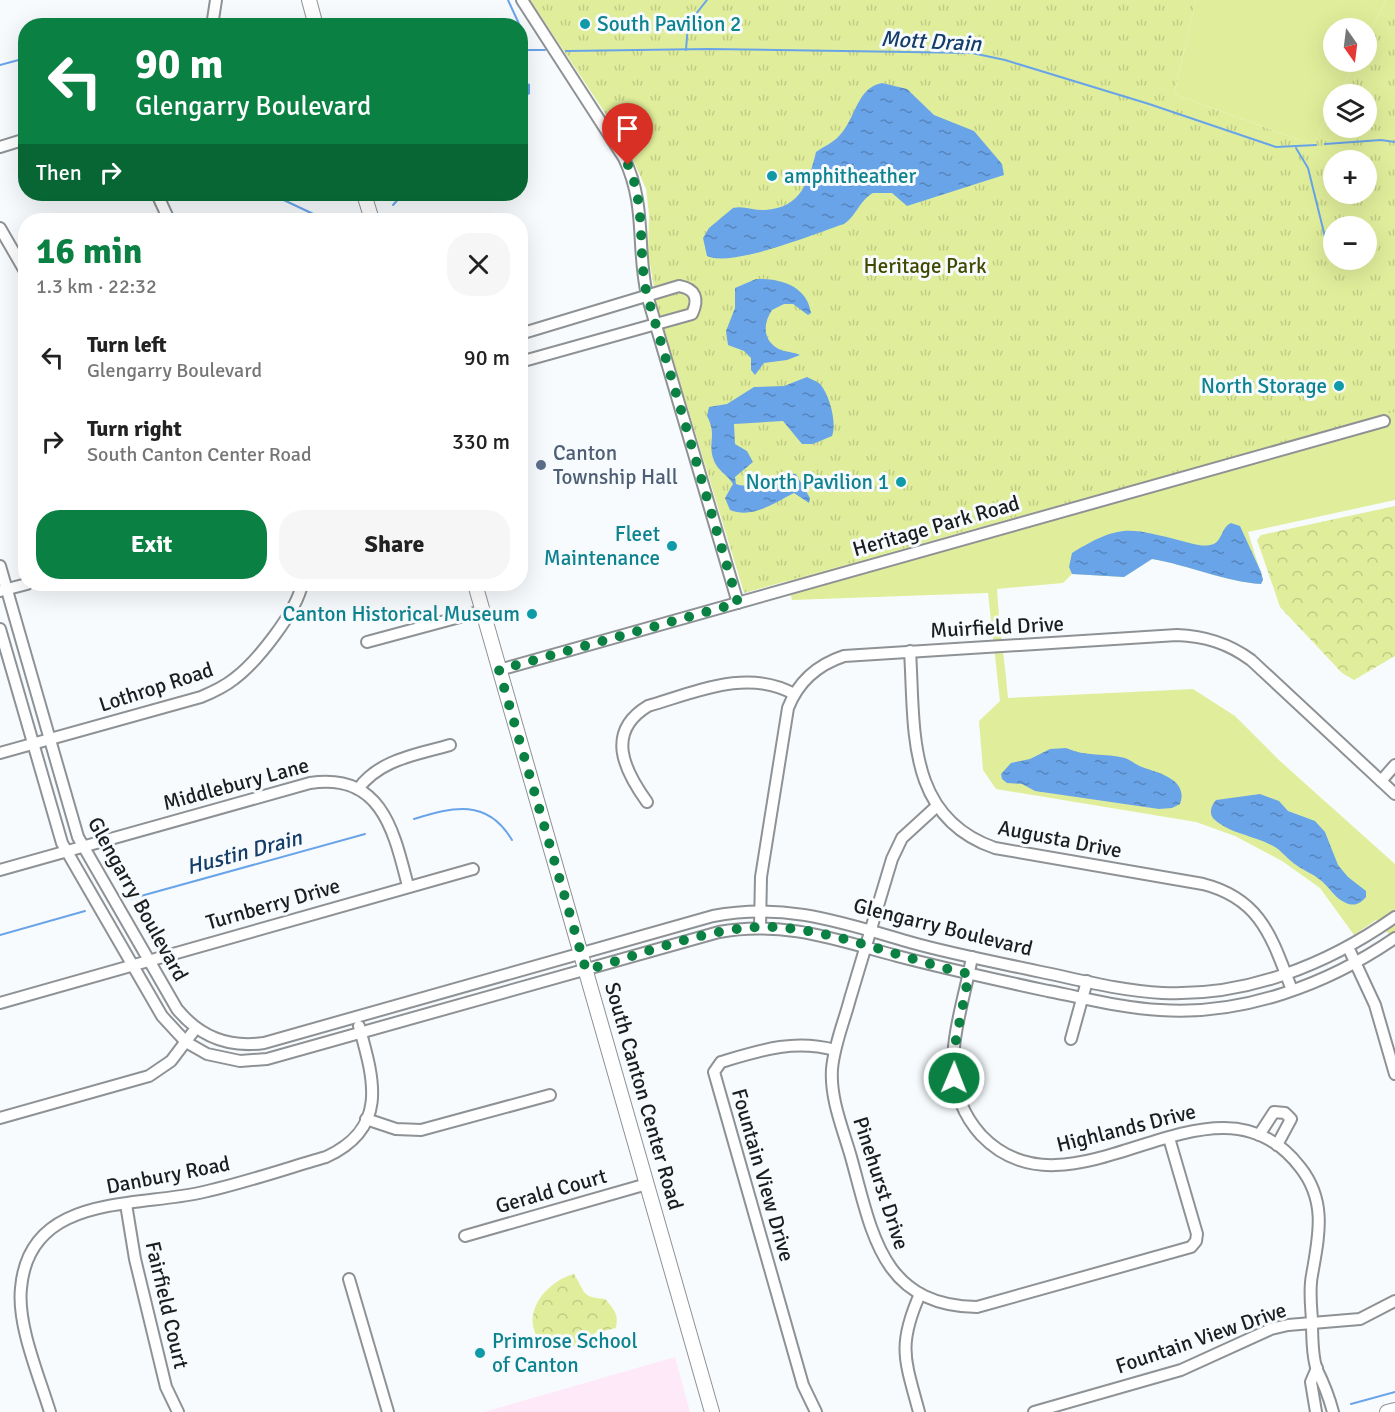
<!DOCTYPE html>
<html lang="en">
<head>
<meta charset="utf-8">
<style>
	:root { --surface:#fff; --page:#f6f6f6; --text:#222; --muted:#767676; --accent:#0b8043 }
	body { margin:0; font-family:Signika,sans-serif; background:var(--page); color:var(--text); height:100vh; display:flex; flex-direction:column; font-size:22px; white-space:nowrap }
	* { box-sizing:border-box; margin:0 }
	p { font-size:20px; color:var(--muted) }
	.icon { flex:none; width:33px; height:33px; fill:none; stroke:currentColor; stroke-width:2; stroke-linecap:round; stroke-linejoin:round }
	.map { position:relative; flex:1; overflow:hidden }
	.details { position:absolute; left:18px; top:213px; width:510px; height:378px; display:flex; flex-direction:column; background:var(--surface); border-radius:24px; box-shadow:0 6px 24px #0002 }
	.details>* { flex:none }
	.hud { position:absolute; left:18px; top:18px; width:510px; height:183px; border-radius:24px; box-shadow:0 6px 24px #0002; background:#0b8043; color:#fff; overflow:hidden }
	.needle { width:39px; rotate:166deg }
	.fabs { position:absolute; left:1323px; top:18px; display:grid; gap:12px }
	.fabs a { display:grid; place-items:center; width:54px; height:54px; border-radius:50%; background:var(--surface); box-shadow:0 6px 24px #0002; font-size:30px }
	.pin { position:absolute; display:grid; place-items:center; width:51px; height:51px; color:#fff; margin:-62px -26px; border-radius:50% 50% 50% 0; rotate:-45deg; box-shadow:0 0 6px #0007 }
	.pin .icon { rotate:45deg }
	.me { position:absolute; width:66px; margin:-33px; rotate:1deg; stroke-linejoin:round; filter:drop-shadow(0 0 4px #0008) }
	.turn { display:flex; align-items:center; gap:21px; height:126px; padding:0 18px; font-size:27px }
	.turn .icon { width:78px; height:78px; stroke-width:2.5 }
	.turn b { display:block; font-size:42px; line-height:51px }
	.then { display:flex; align-items:center; height:57px; padding:0 18px; background:#0003; gap:12px; font-size:22px }
	.round { display:grid; place-items:center; flex:none; width:63px; height:63px; border-radius:24px; background:var(--page) }
	.head { display:flex; align-items:center; justify-content:space-between; height:102px; padding:0 18px }
	h1 { font-size:36px; font-weight:700; line-height:45px; color:var(--accent) }
	.button { display:flex; gap:12px; margin-top:auto; padding:12px 18px }
	.button a { flex:1; height:69px; border-radius:24px; background:var(--accent); color:#fff; font-size:24px; font-weight:700; line-height:69px; text-align:center }
	.button a+a { background:var(--page); color:var(--text) }
	ul { padding:0; list-style:none }
	li { display:flex; align-items:center; gap:18px; height:84px; padding:0 18px }
	li div { flex:1 }
	li b { display:block; font-size:22px }
	li em { font-style:normal }
	.map>svg:first-child { display:block }
	.commercial { fill:#fee9f8 }
	.grass { fill:#e0ee9b }
	.forest { fill:url(#forest-crowns) }
	.park { fill:url(#park-tufts); fill-rule:evenodd }
	.water { fill:url(#water-ripples) }
	.lines { fill:none; stroke-linecap:round; stroke-linejoin:round }
	.stream { stroke:#69a4e9; stroke-width:2 }
	.minor-casing { stroke:#8f9295; stroke-width:14 }
	.major-casing { stroke:#8f9295; stroke-width:16 }
	.minor { stroke:#fff; stroke-width:10 }
	.major { stroke:#fff; stroke-width:14 }
	.route { stroke:#0b8043; stroke-width:10; stroke-dasharray:0 18 }
	.culture-dot { fill:#0f9aa8; stroke:#f7fbfe; stroke-width:2 }
	.service-dot { fill:#5c6f8a; stroke:#f7fbfe; stroke-width:2 }
	.labels { text-anchor:middle; dominant-baseline:central; stroke-width:6; stroke-linejoin:round; paint-order:stroke }
	.culture-label { font-size:21px; fill:#0d838f; stroke:#f7fbfe; text-anchor:end }
	.park-label { font-size:21px; fill:#414900; stroke:#f7fbfe }
	.service-label { font-size:21px; fill:#4e5e75; stroke:#f7fbfe; text-anchor:start }
	.street-label { font-size:21px; fill:#1c1d1e; stroke:#f7fbfe }
	.water-label { font-size:22px; font-style:italic; fill:#153d6a; stroke:#f7fbfe }
</style>
</head>
<body>
<div class="map">
<svg width="1395" height="1412" viewBox="0 0 1395 1412">
	<defs>
		<pattern id="forest-crowns" width="20" height="18" patternUnits="userSpaceOnUse" patternTransform="scale(1.5)"><rect width="20" height="18" fill="#e0ee9b"/><path d="M2 6a3 3 0 1 1 6 0M12 15a3 3 0 1 1 6 0" fill="none" stroke="#c0cc85"/></pattern>
		<pattern id="park-tufts" width="24" height="20" patternUnits="userSpaceOnUse" patternTransform="scale(1.5)"><rect width="24" height="20" fill="#e0ee9b"/><path d="M3 7l-1-3M5 7V3M7 7l1-3M15 17l-1-3M17 17v-4M19 17l1-3" fill="none" stroke="#c0cc85"/></pattern>
		<pattern id="water-ripples" width="26" height="14" patternUnits="userSpaceOnUse" patternTransform="scale(1.5)"><rect width="26" height="14" fill="#69a4e9"/><path d="M2 4q2-2 4 0t4 0M15 11q2-2 4 0t4 0" fill="none" stroke="#5685bc"/></pattern>
	</defs>
	<rect width="100%" height="100%" fill="#f7fbfe"/>
	<!-- commercial -->
	<polygon class="commercial" points="675,1357 690,1412 484,1412"/>
	<!-- grass -->
	<g class="grass">
		<polygon points="1196,0 1386,0 1367,39 1366,28 1334,28 1334,62 1355,62 1339,94 1334,94 1333,104 1313,145 1174,94"/>
		<path d="M1395,412V500L1248,532L1263,580L1261,584C1226,582 1188,565 1152,559L1124,577L1072,574L1063,583L997,589C999,626 1005,661 1008,698L1193,689L1235,716L1280,761L1395,864V941L1376,920L1354,935L1320,888L1282,861L1235,836L1196,822L996,789L983,770L979,721L1000,701L988,593L792,600L787,581Z"/>
	</g>
	<!-- forest -->
	<g class="forest">
		<polygon points="1395,506 1395,656 1354,680 1342,673 1280,607 1257,540 1261,535"/>
		<path d="M574,1274C586,1293 581,1297 605,1299C614,1309 619,1314 616,1328L595,1333L588,1345L573,1347L537,1337C522,1310 548,1281 574,1274Z"/>
	</g>
	<!-- park -->
	<path class="park" d="M530,0H1196L1174,94L1313,145L1333,104L1334,128H1366V94H1339L1355,62H1366L1367,39L1386,0H1395V412L744,593L658,310L648,253L649,215L646,189L627,146ZM1334,160H1366V194H1334ZM1334,226H1366V260H1334Z"/>
	<!-- water -->
	<g class="water">
		<polygon points="526,83 530,84 530,94 521,99 521,85"/>
		<path d="M882,83L907,89L934,115L974,131L1002,164L1004,175L907,206L892,193H873C859,201 857,215 844,224C816,233 732,268 707,256L703,238L709,228L733,208C743,205 755,211 765,210C801,208 809,181 816,152C824,146 833,143 839,136C856,119 856,88 882,83Z"/>
		<path d="M756,279C779,278 807,285 811,313L808,315L793,304H784L772,310C762,325 763,342 781,350C787,352 794,352 800,355L787,360L764,363L755,375L751,370V358L744,351L728,345L726,331L735,308V288Z"/>
		<path d="M807,377C810,379 817,381 820,384C830,395 837,424 832,436L813,444H802L783,421L734,424L735,444L747,451L753,462L735,477L736,484C756,491 776,471 796,474L810,498L809,503L794,493C774,503 753,519 730,510L725,498L733,484C727,474 717,471 713,458C708,441 717,435 707,416L709,407L727,404L754,387L784,386Z"/>
		<path d="M1231,523L1240,526L1261,572L1263,580L1261,584C1226,582 1188,565 1152,559L1124,577L1072,574L1069,567L1072,553C1121,523 1130,528 1182,541C1192,543 1200,547 1210,545C1223,543 1220,528 1231,523Z"/>
		<path d="M1066,748C1086,757 1105,753 1125,758C1131,760 1136,765 1142,767C1158,773 1189,779 1180,804L1172,808L1159,809L1035,791L1022,784L1007,783L1002,779L1001,774L1011,763L1030,759L1050,749Z"/>
		<path d="M1260,794L1279,801L1288,811L1315,821L1325,832L1338,865L1348,877L1366,891V897C1361,903 1355,907 1346,903C1334,898 1329,886 1319,879C1313,874 1305,871 1299,867C1291,862 1285,855 1278,849C1259,836 1232,835 1215,820C1208,814 1211,806 1216,800Z"/>
	</g>
	<g class="lines">
		<!-- stream -->
		<g class="stream">
			<polyline points="508,0 520,26"/>
			<polyline points="133,26 148,22 159,26"/>
			<polyline points="520,27 523,33 521,50"/>
			<polyline points="520,50 545,50"/>
			<polyline points="686,50 688,24 707,0"/>
			<polyline points="566,51 708,49 972,53 1005,60 1149,104 1276,147 1316,145"/>
			<polyline points="0,65 26,58"/>
			<polyline points="1325,144 1381,140 1395,142"/>
			<polyline points="1296,148 1308,168 1327,245"/>
			<polyline points="271,194 326,220"/>
			<polyline points="393,205 403,194"/>
			<path d="M414,819C453,807 487,798 512,840"/>
			<polyline points="130,899 365,834"/>
			<polyline points="0,935 85,911"/>
			<polyline points="1351,1404 1395,1392"/>
		</g>
		<defs>
			<g id="minor">
				<path d="M522,0L624,158C647,206 636,246 647,295L738,603"/>
				<polyline points="212,26 216,0"/>
				<polyline points="0,147 26,139"/>
				<polyline points="157,194 169,220"/>
				<polyline points="0,228 26,273"/>
				<path d="M520,334L679,286C696,289 699,299 692,314L520,362"/>
				<path d="M0,566L78,837L177,1009C200,1037 228,1048 264,1043L713,916C787,902 843,923 913,943C956,955 1001,963 1046,973C1084,981 1123,991 1162,993C1246,997 1327,965 1395,917"/>
				<polyline points="0,591 27,584"/>
				<path d="M0,629L62,843L162,1016L186,1042L207,1054L240,1061L267,1059L719,932C783,920 837,940 897,956C947,969 997,980 1048,991C1085,998 1122,1008 1160,1010C1243,1016 1328,984 1395,938"/>
				<polyline points="367,642 482,611"/>
				<path d="M910,651C915,728 905,817 995,848L1203,884C1262,899 1272,939 1292,990"/>
				<polyline points="499,670 1384,421"/>
				<path d="M0,753L201,697C213,692 224,687 234,679C257,662 297,611 302,584"/>
				<polyline points="1381,781 1395,765"/>
				<path d="M358,789C380,759 416,755 450,745"/>
				<path d="M647,802C624,770 605,732 648,706C696,692 747,668 794,694"/>
				<path d="M937,806L902,838L892,859C878,906 864,952 850,999C844,1022 834,1045 832,1069C830,1099 843,1129 851,1157C872,1232 881,1306 977,1307L1191,1247L1196,1241L1197,1234L1169,1138"/>
				<path d="M0,870L310,783C382,772 394,832 408,886"/>
				<path d="M760,927L761,877L788,708C798,682 817,665 844,656L1177,635C1205,636 1228,643 1251,660L1395,794"/>
				<polyline points="1348,947 1375,1005 1395,1074"/>
				<path d="M972,957C966,991 953,1030 953,1064C954,1091 963,1115 981,1135C1073,1232 1213,1054 1300,1167C1327,1201 1319,1235 1312,1275C1309,1290 1311,1305 1312,1320C1312,1335 1312,1357 1317,1370C1324,1384 1329,1397 1333,1412"/>
				<polyline points="0,1003 473,869"/>
				<polyline points="1071,1039 1087,981"/>
				<polyline points="0,1118 149,1076 171,1061 196,1028"/>
				<polyline points="366,1119 396,1129 421,1130 550,1095"/>
				<polyline points="1259,1135 1274,1112 1285,1113 1291,1119 1277,1145"/>
				<polyline points="126,1204 135,1259 166,1387 178,1412"/>
				<polyline points="465,1236 647,1184"/>
				<polyline points="349,1279 388,1412"/>
				<path d="M50,1412C39,1376 17,1325 21,1288C29,1195 132,1207 199,1193C242,1184 284,1169 326,1157C389,1128 374,1080 359,1026"/>
				<path d="M816,1412L803,1385L714,1072L721,1062C761,1050 794,1039 835,1050"/>
				<path d="M919,1412C905,1360 897,1346 920,1294"/>
				<polyline points="1034,1412 1181,1370 1271,1329 1288,1325 1360,1319 1395,1301"/>
				<polyline points="1316,1412 1311,1382 1317,1368"/>
			</g>
			<g id="major">
				<polyline points="309,0 316,26"/>
				<polyline points="364,194 372,220"/>
				<polyline points="475,584 712,1412"/>
				<polyline points="1387,1412 1395,1410"/>
			</g>
		</defs>
		<!-- minor casing -->
		<use href="#minor" class="minor-casing"/>
		<!-- major casing -->
		<use href="#major" class="major-casing"/>
		<!-- minor -->
		<use href="#minor" class="minor"/>
		<!-- major -->
		<use href="#major" class="major"/>
	</g>
	<g class="lines">
		<!-- route -->
		<path class="route" d="M628,165C647,207 637,252 647,295L738,603L499,670L586,970C644,954 713,925 773,927C836,930 906,960 969,974L954,1050V1078"/>
	</g>
	<!-- markers -->
	<g class="culture-dot">
		<circle cx="585" cy="24" r="6"/>
		<circle cx="772" cy="176" r="6"/>
		<circle cx="1339" cy="386" r="6"/>
		<circle cx="901" cy="482" r="6"/>
		<circle cx="672" cy="546" r="6"/>
		<circle cx="532" cy="614" r="6"/>
		<circle cx="480" cy="1353" r="6"/>
	</g>
	<circle class="service-dot" cx="541" cy="465" r="6"/>
	<g class="labels">
		<!-- culture labels -->
		<g class="culture-label">
			<text x="597" y="24" text-anchor="start">South Pavilion 2</text>
			<text x="784" y="176" text-anchor="start">amphitheather</text>
			<text x="1327" y="386">North Storage</text>
			<text x="889" y="482">North Pavilion 1</text>
			<text x="660" y="534">Fleet<tspan x="660" dy="24">Maintenance</tspan></text>
			<text x="520" y="614">Canton Historical Museum</text>
			<text x="492" y="1341" text-anchor="start">Primrose School<tspan x="492" dy="24">of Canton</tspan></text>
		</g>
		<!-- park labels -->
		<g class="park-label">
			<text x="925" y="266">Heritage Park</text>
		</g>
		<!-- service labels -->
		<g class="service-label">
			<text x="553" y="453">Canton<tspan x="553" dy="24">Township Hall</tspan></text>
		</g>
		<!-- street labels -->
		<g class="street-label">
			<text transform="translate(936 526) rotate(-16)">Heritage Park Road</text>
			<text transform="translate(997 627) rotate(-3)">Muirfield Drive</text>
			<text transform="translate(156 687) rotate(-18)">Lothrop Road</text>
			<text transform="translate(236 784) rotate(-15)">Middlebury Lane</text>
			<text transform="translate(1060 839) rotate(11)">Augusta Drive</text>
			<text transform="translate(138 899) rotate(61)">Glengarry Boulevard</text>
			<text transform="translate(273 904) rotate(-16)">Turnberry Drive</text>
			<text transform="translate(943 927) rotate(14)">Glengarry Boulevard</text>
			<text transform="translate(644 1096) rotate(74)">South Canton Center Road</text>
			<text transform="translate(1126 1128) rotate(-14)">Highlands Drive</text>
			<text transform="translate(168 1175) rotate(-11)">Danbury Road</text>
			<text transform="translate(763 1175) rotate(74)">Fountain View Drive</text>
			<text transform="translate(881 1183) rotate(72)">Pinehurst Drive</text>
			<text transform="translate(551 1191) rotate(-16)">Gerald Court</text>
			<text transform="translate(167 1305) rotate(77)">Fairfield Court</text>
			<text transform="translate(1201 1338) rotate(-19)">Fountain View Drive</text>
		</g>
		<!-- water labels -->
		<g class="water-label">
			<text transform="translate(931 41) rotate(3)">Mott Drain</text>
			<text transform="translate(244 852) rotate(-15)">Hustin Drain</text>
		</g>
	</g>
</svg>
<div class="fabs">
<a><svg class="needle" viewBox="-14 -14 28 28"><path d="M0-13l5 13h-10z" fill="#e53935"/><path d="M0 13l5-13h-10z" fill="#767676"/></svg></a>
<a><svg class="icon" aria-label="layers" viewBox="0 0 24 24"><path d="M12 4l9 5-9 5-9-5zM3 14l9 5 9-5"/></svg></a>
<a>+</a>
<a>−</a>
</div>
<div class="pin" style="left:628px;top:165px;background:#d93025"><svg class="icon" aria-label="arrive" viewBox="0 0 24 24"><path d="M6 21V4h12l-3 4 3 4H6"/></svg></div>
<svg class="me" style="left:954px;top:1078px" viewBox="-20 -20 40 40"><circle r="17" fill="#0b8043" stroke="#fff" stroke-width="3"/><path d="M0-11L8 9 0 5-8 9z" fill="#fff"/></svg>
<div class="hud">
<div class="turn"><svg class="icon" aria-label="left" viewBox="0 0 24 24"><path d="M17 20v-9H6M10 6l-5 5 5 5"/></svg><div><b>90 m</b>Glengarry Boulevard</div></div>
<div class="then">Then<svg class="icon" aria-label="right" viewBox="0 0 24 24"><path d="M7 20v-9h11M14 6l5 5-5 5"/></svg></div>
</div>
<section class="details">
<div class="head"><div><h1>16 min</h1><p>1.3 km · 22:32</p></div><a class="round"><svg class="icon" aria-label="close" viewBox="0 0 24 24"><path d="M6 6l12 12M18 6L6 18"/></svg></a></div>
<ul>
<li><svg class="icon" aria-label="left" viewBox="0 0 24 24"><path d="M17 20v-9H6M10 6l-5 5 5 5"/></svg><div><b>Turn left</b><p>Glengarry Boulevard</p></div><em>90 m</em></li>
<li><svg class="icon" aria-label="right" viewBox="0 0 24 24"><path d="M7 20v-9h11M14 6l5 5-5 5"/></svg><div><b>Turn right</b><p>South Canton Center Road</p></div><em>330 m</em></li>
</ul>
<div class="button"><a>Exit</a><a>Share</a></div>
</section>
</div>
</body>
</html>
